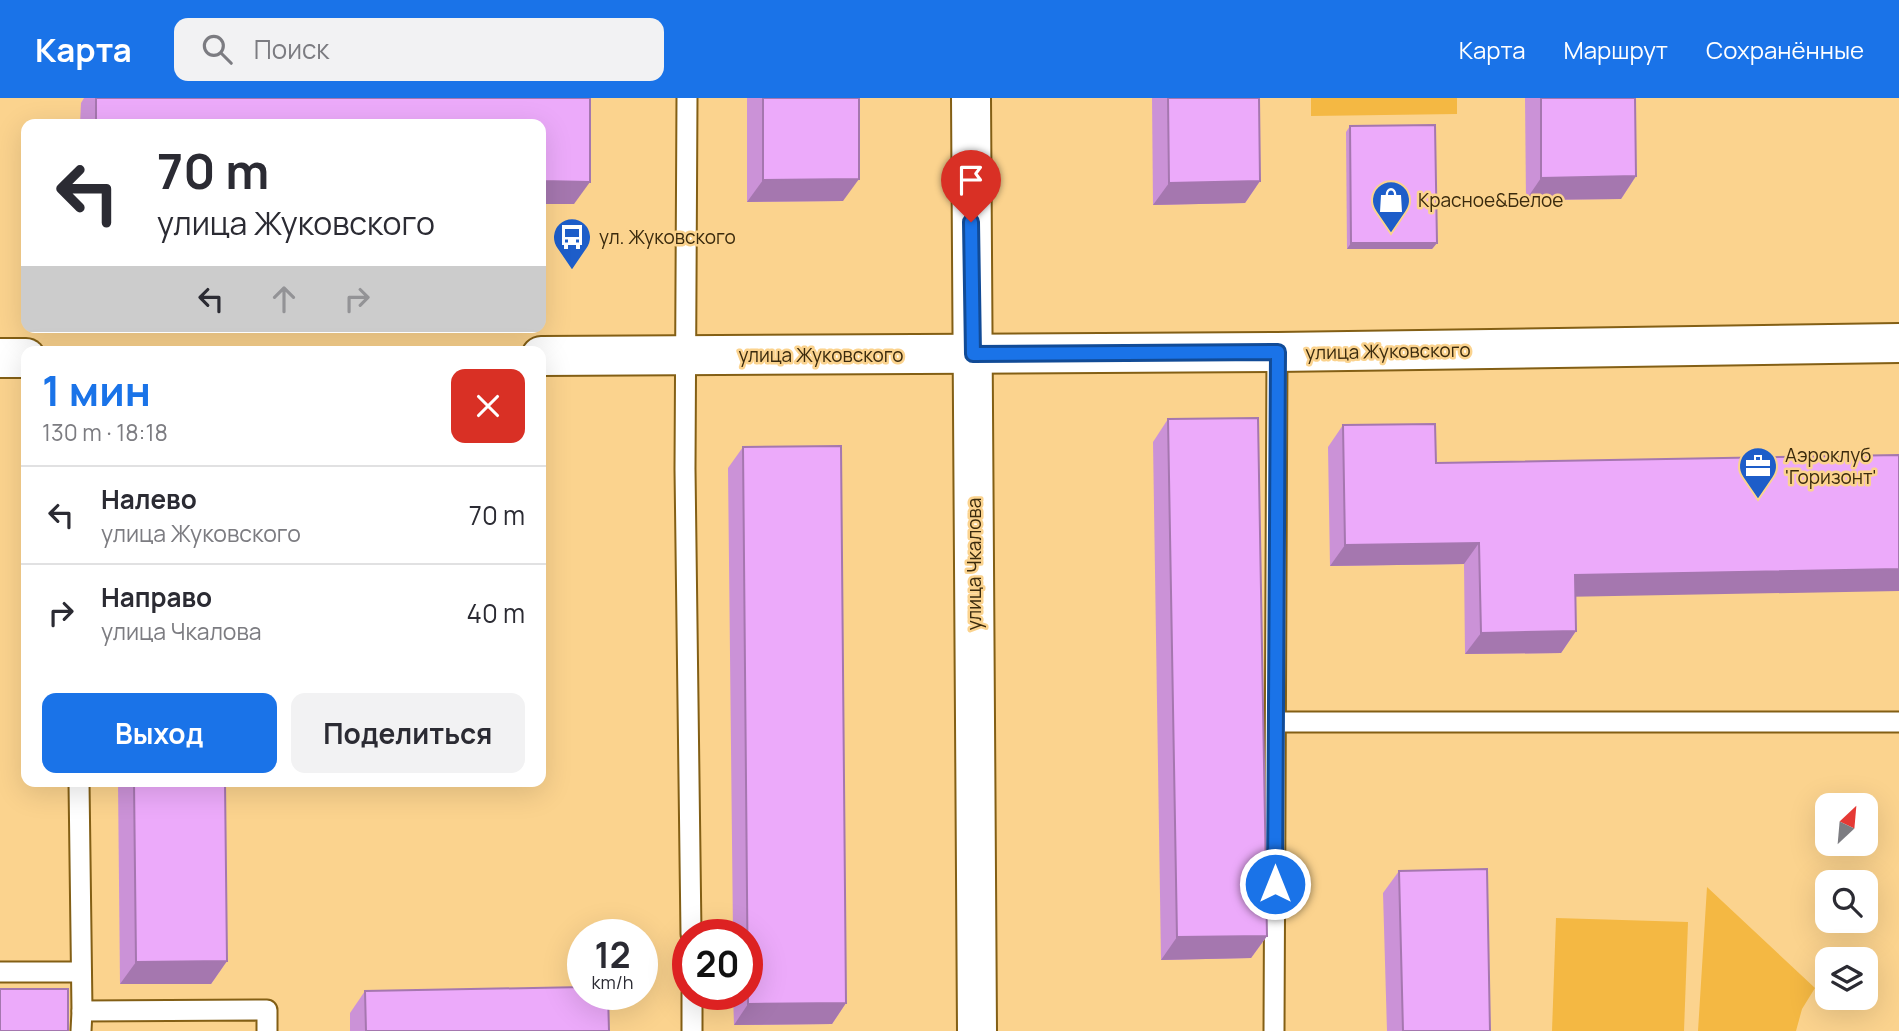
<!DOCTYPE html>
<html lang="ru">
<head>
<meta charset="utf-8">
<style>
	:root { --surface:#fff; --page:#f2f2f3; --text:#2b2b33; --muted:#7c7c81; --line:#e1e1e2; --accent:#1a73e8 }
	body { margin:0; font-family:Manrope,sans-serif; background:var(--page); color:var(--text); height:100vh; display:flex; flex-direction:column; font-size:26px; white-space:nowrap }
	* { box-sizing:border-box; margin:0 }
	p { font-size:23px; color:var(--muted) }
	.icon { flex:none; width:38px; height:38px; fill:none; stroke:currentColor; stroke-width:2; stroke-linecap:round; stroke-linejoin:round }
	.map { position:relative; flex:1; overflow:hidden }
	.details { position:absolute; left:21px; top:248px; width:525px; height:441px; display:flex; flex-direction:column; background:var(--surface); border-radius:14px; box-shadow:0 7px 28px #0002 }
	.details>* { flex:none }
	.top-card { position:absolute; left:21px; top:21px; width:525px; height:214px; border-radius:14px; box-shadow:0 7px 28px #0002; background:#fff; color:var(--text); overflow:hidden }
	.needle { width:46px; rotate:26deg }
	.fabs { position:absolute; left:1815px; top:695px; display:grid; gap:14px }
	.fabs a { display:grid; place-items:center; width:63px; height:63px; border-radius:14px; background:var(--surface); box-shadow:0 7px 28px #0002; font-size:35px }
	.speed { position:absolute; left:567px; top:821px; display:flex; gap:14px; font-size:35px; font-weight:700; text-align:center }
	.speed>* { display:grid; place-content:center; width:91px; height:91px; border-radius:50%; background:var(--surface); box-shadow:0 7px 28px #0002; line-height:1 }
	.speed small { font-size:18px; font-weight:400 }
	.speed .limit { border:10px solid #d22; background:#fff; color:#111 }
	.pin { position:absolute; display:grid; place-items:center; width:60px; height:60px; color:#fff; margin:-72px -30px; border-radius:50% 50% 50% 0; rotate:-45deg; box-shadow:0 0 7px #0007 }
	.pin .icon { rotate:45deg }
	.me { position:absolute; width:77px; margin:-38px; rotate:0deg; stroke-linejoin:round; filter:drop-shadow(0 0 5px #0008) }
	.turn { display:flex; align-items:center; gap:24px; height:147px; padding:0 21px; font-size:32px }
	.turn .icon { width:91px; height:91px; stroke-width:2.5 }
	.turn b { display:block; font-size:49px; line-height:60px }
	.lanes { display:flex; align-items:center; height:66px; padding:0 21px; background:#0003; justify-content:center; gap:35px; direction:ltr }
	.lanes .off { opacity:.35 }
	.round { display:grid; place-items:center; flex:none; width:74px; height:74px; border-radius:14px; background:var(--page) }
	.overview { display:flex; align-items:center; justify-content:space-between; height:119px; padding:0 21px }
	h1 { font-size:42px; font-weight:700; line-height:52px; color:var(--accent) }
	.action { display:flex; gap:14px; margin-top:auto; padding:14px 21px }
	.action a { flex:1; height:80px; border-radius:14px; background:var(--accent); color:#fff; font-size:28px; font-weight:700; line-height:80px; text-align:center }
	.action a+a { background:var(--page); color:var(--text) }
	ul { padding:0; list-style:none }
	li { display:flex; align-items:center; gap:21px; height:98px; padding:0 21px; border-top:2px solid var(--line) }
	li div { flex:1 }
	li b { display:block; font-size:26px }
	li em { font-style:normal }
	header { display:flex; align-items:center; gap:42px; box-sizing:border-box; height:98px; padding:0 35px; background:var(--accent); color:#fff }
	header strong { font-size:33px }
	nav { display:flex; gap:38px; margin-inline-start:auto; font-size:24px }
	.search { width:490px; height:63px; background:var(--page); display:flex; align-items:center; gap:18px; box-sizing:border-box; padding:0 24px; border-radius:14px; color:var(--muted); font-size:26px }
	.map>svg:first-child { display:block }
	.green { fill:#f4b843 }
	.lines { fill:none; stroke-linecap:round; stroke-linejoin:round }
	.lane-casing { stroke:#835f15; stroke-width:23 }
	.secondary-casing { stroke:#835f15; stroke-width:42 }
	.lane { stroke:#fff; stroke-width:19 }
	.secondary { stroke:#fff; stroke-width:38 }
	.wall { fill:#cb92d7 }
	.shaded-wall { fill:#a577af }
	.building { fill:#ecaafa; stroke:#a577af; stroke-width:2 }
	.route-casing { stroke:#114b97; stroke-width:18 }
	.route { stroke:#1a73e8; stroke-width:12 }
	.labels { text-anchor:middle; dominant-baseline:central; stroke-width:5; stroke-linejoin:round; paint-order:stroke }
	.poi-label { font-size:19px; fill:#3a2a0d; stroke:#fbd38e; text-anchor:start }
	.street-label { font-size:19px; fill:#3a2a0d; stroke:#fbd38e }
</style>
</head>
<body>
<header>
<strong>Карта</strong>
<div class="search"><svg class="icon" aria-label="search" viewBox="0 0 24 24"><circle cx="10" cy="10" r="6"/><path d="M15 15l6 6"/></svg>Поиск</div>
<nav><a>Карта</a><a>Маршрут</a><a>Сохранённые</a></nav>
</header>
<div class="map">
<svg width="1899" height="933" viewBox="0 0 1899 933">
	<rect width="100%" height="100%" fill="#fbd38e"/>
	<!-- green -->
	<g class="green">
		<polygon points="1311,0 1457,0 1457,16 1311,18"/>
		<polygon points="1707,789 1815,890 1802,911 1796,933 1698,933"/>
		<polygon points="1556,820 1688,824 1684,933 1552,933"/>
	</g>
	<g class="lines">
		<defs>
			<g id="lane">
				<polyline points="687,0 685,371 691,836"/>
				<polyline points="1276,624 1899,624"/>
				<polyline points="79,684 82,913 267,912 267,933"/>
				<polyline points="0,874 81,874"/>
				<polyline points="692,896 692,933"/>
				<polyline points="81,933 82,913"/>
				<polyline points="1274,933 1277,254"/>
			</g>
			<g id="secondary">
				<polyline points="971,0 977,933"/>
				<polyline points="541,258 1277,254 1899,245"/>
				<polyline points="0,260 26,260"/>
			</g>
		</defs>
		<!-- lane casing -->
		<use href="#lane" class="lane-casing"/>
		<!-- secondary casing -->
		<use href="#secondary" class="secondary-casing"/>
		<!-- lane -->
		<use href="#lane" class="lane"/>
		<!-- secondary -->
		<use href="#secondary" class="secondary"/>
	</g>
	<!-- wall -->
	<g class="wall">
		<polygon points="84,0 590,0 574,106 541,26 80,26 81,5"/>
		<polygon points="747,0 859,0 843,103 747,104"/>
		<polygon points="1152,0 1259,0 1260,83 1245,105 1153,107"/>
		<polygon points="1525,0 1635,0 1636,78 1621,101 1526,102"/>
		<polygon points="1350,28 1437,145 1432,151 1347,151 1346,34"/>
		<polygon points="1168,321 1267,838 1251,860 1161,862 1153,344"/>
		<polygon points="1343,327 1436,365 1575,498 1576,533 1561,555 1465,556 1464,466 1330,468 1328,349"/>
		<polygon points="743,349 846,905 832,926 734,927 733,896 747,896 747,836 733,836 728,370"/>
		<polygon points="118,684 225,684 227,863 211,886 120,886"/>
		<polygon points="1399,773 1490,933 1387,933 1383,795"/>
		<polygon points="365,893 609,933 350,933 350,915"/>
	</g>
	<!-- shaded-wall -->
	<g class="shaded-wall">
		<polygon points="1636,78 1621,101 1526,102 1541,80"/>
		<polygon points="859,81 843,103 747,104 763,82"/>
		<polygon points="541,83 590,84 574,106 541,106"/>
		<polygon points="1260,83 1245,105 1153,107 1169,85"/>
		<polygon points="1351,145 1437,145 1432,151 1347,151"/>
		<polygon points="1479,445 1464,466 1330,468 1345,447"/>
		<polygon points="1899,471 1899,493 1559,499 1575,477"/>
		<polygon points="1576,533 1561,555 1465,556 1481,535"/>
		<polygon points="1267,838 1251,860 1161,862 1177,839"/>
		<polygon points="227,863 211,886 120,886 136,864"/>
		<polygon points="846,905 832,926 734,927 748,906"/>
	</g>
	<!-- building -->
	<g class="building">
		<polygon points="96,0 590,0 590,84 541,83 541,26 96,26"/>
		<polygon points="763,0 859,0 859,81 763,82"/>
		<polygon points="1168,0 1259,0 1260,83 1169,85"/>
		<polygon points="1541,0 1635,0 1636,78 1541,80"/>
		<polygon points="1435,27 1437,145 1351,145 1350,28"/>
		<polygon points="1258,320 1267,838 1177,839 1168,321"/>
		<polygon points="1435,326 1436,365 1899,357 1899,471 1575,477 1576,533 1481,535 1479,445 1345,447 1343,327"/>
		<polygon points="841,348 846,905 748,906 743,349"/>
		<polygon points="134,684 225,684 227,863 136,864"/>
		<polygon points="1487,771 1490,933 1403,933 1399,773"/>
		<polygon points="583,889 583,896 608,896 609,933 366,933 365,893"/>
		<rect x="0" y="891" width="68" height="42"/>
	</g>
	<g class="lines">
		<defs>
			<polyline id="route" points="971,124 973,256 1278,254 1275,786"/>
		</defs>
		<!-- route casing -->
		<use href="#route" class="route-casing"/>
		<!-- route -->
		<use href="#route" class="route"/>
	</g>
	<!-- icons -->
	<defs>
		<symbol id="shop-pin" viewBox="-11 -11 22 30"><path d="M0 17L-7.5 6A9.5 9.5 0 1 1 7.5 6Z" fill="#1d5dc9" stroke="#fbd38e"/><path d="M-5-2.5h2.3a2.7 3.5 0 0 1 5.4 0H5L5.5 6h-11ZM-1.5-2.5h3a1.5 2.3 0 0 0-3 0Z" fill="#fff"/></symbol>
		<symbol id="bus-pin" viewBox="-11 -11 22 30"><path d="M0 17L-7.5 6A9.5 9.5 0 1 1 7.5 6Z" fill="#1d5dc9" stroke="#fbd38e"/><path d="M-5-6H5V4H4V6H2V4H-2V6H-4V4H-5ZM-3.5-4V0h7V-4ZM-3.5 1.2v1.5H-2V1.2ZM2 1.2v1.5H3.5V1.2Z" fill="#fff"/></symbol>
		<symbol id="office-pin" viewBox="-11 -11 22 30"><path d="M0 17L-7.5 6A9.5 9.5 0 1 1 7.5 6Z" fill="#1d5dc9" stroke="#fbd38e"/><path d="M-6-3h4V-5.5h4V-3h4V5H-6ZM-1-4.5V-3h2v-1.5ZM-6 0V1H6V0Z" fill="#fff"/></symbol>
	</defs>
	<g fill-rule="evenodd">
		<use href="#shop-pin" x="1369" y="80" width="44" height="60"/>
		<use href="#bus-pin" x="550" y="117" width="44" height="60"/>
		<use href="#office-pin" x="1736" y="346" width="44" height="60"/>
	</g>
	<g class="labels">
		<!-- poi labels -->
		<g class="poi-label">
			<text x="1418" y="102">Красное&amp;Белое</text>
			<text x="599" y="139">ул. Жуковского</text>
			<text x="1785" y="357">Аэроклуб<tspan x="1785" dy="22">'Горизонт'</tspan></text>
		</g>
		<!-- street labels -->
		<g class="street-label">
			<text transform="translate(1388 253) rotate(-1)">улица Жуковского</text>
			<text x="821" y="257">улица Жуковского</text>
			<text transform="translate(974 466) rotate(-90)">улица Чкалова</text>
		</g>
	</g>
</svg>
<div class="fabs">
<a><svg class="needle" viewBox="-14 -14 28 28"><path d="M0-13l5 13h-10z" fill="#e53935"/><path d="M0 13l5-13h-10z" fill="#7c7c81"/></svg></a>
<a><svg class="icon" aria-label="search" viewBox="0 0 24 24"><circle cx="10" cy="10" r="6"/><path d="M15 15l6 6"/></svg></a>
<a><svg class="icon" aria-label="layers" viewBox="0 0 24 24"><path d="M12 4l9 5-9 5-9-5zM3 14l9 5 9-5"/></svg></a>
</div>
<div class="speed"><div>12<small>km/h</small></div><div class="limit">20</div></div>
<div class="pin" style="left:971px;top:124px;background:#d93025"><svg class="icon" aria-label="arrive" viewBox="0 0 24 24"><path d="M6 21V4h12l-3 4 3 4H6"/></svg></div>
<svg class="me" style="left:1275px;top:786px" viewBox="-20 -20 40 40"><circle r="17" fill="#1a73e8" stroke="#fff" stroke-width="3"/><path d="M0-11L8 9 0 5-8 9z" fill="#fff"/></svg>
<div class="top-card">
<div class="turn"><svg class="icon" aria-label="left" viewBox="0 0 24 24"><path d="M17 20v-9H6M10 6l-5 5 5 5"/></svg><div><b>70 m</b>улица Жуковского</div></div>
<div class="lanes"><svg class="icon" aria-label="left" viewBox="0 0 24 24"><path d="M17 20v-9H6M10 6l-5 5 5 5"/></svg><svg class="icon off" aria-label="ahead" viewBox="0 0 24 24"><path d="M12 20V5M6 11l6-6 6 6"/></svg><svg class="icon off" aria-label="right" viewBox="0 0 24 24"><path d="M7 20v-9h11M14 6l5 5-5 5"/></svg></div>
</div>
<section class="details">
<div class="overview"><div><h1>1 мин</h1><p>130 m · 18:18</p></div><a class="round" style="background:#d93025;color:#fff"><svg class="icon" aria-label="close" viewBox="0 0 24 24"><path d="M6 6l12 12M18 6L6 18"/></svg></a></div>
<ul>
<li><svg class="icon" aria-label="left" viewBox="0 0 24 24"><path d="M17 20v-9H6M10 6l-5 5 5 5"/></svg><div><b>Налево</b><p>улица Жуковского</p></div><em>70 m</em></li>
<li><svg class="icon" aria-label="right" viewBox="0 0 24 24"><path d="M7 20v-9h11M14 6l5 5-5 5"/></svg><div><b>Направо</b><p>улица Чкалова</p></div><em>40 m</em></li>
</ul>
<div class="action"><a>Выход</a><a>Поделиться</a></div>
</section>
</div>
</body>
</html>
